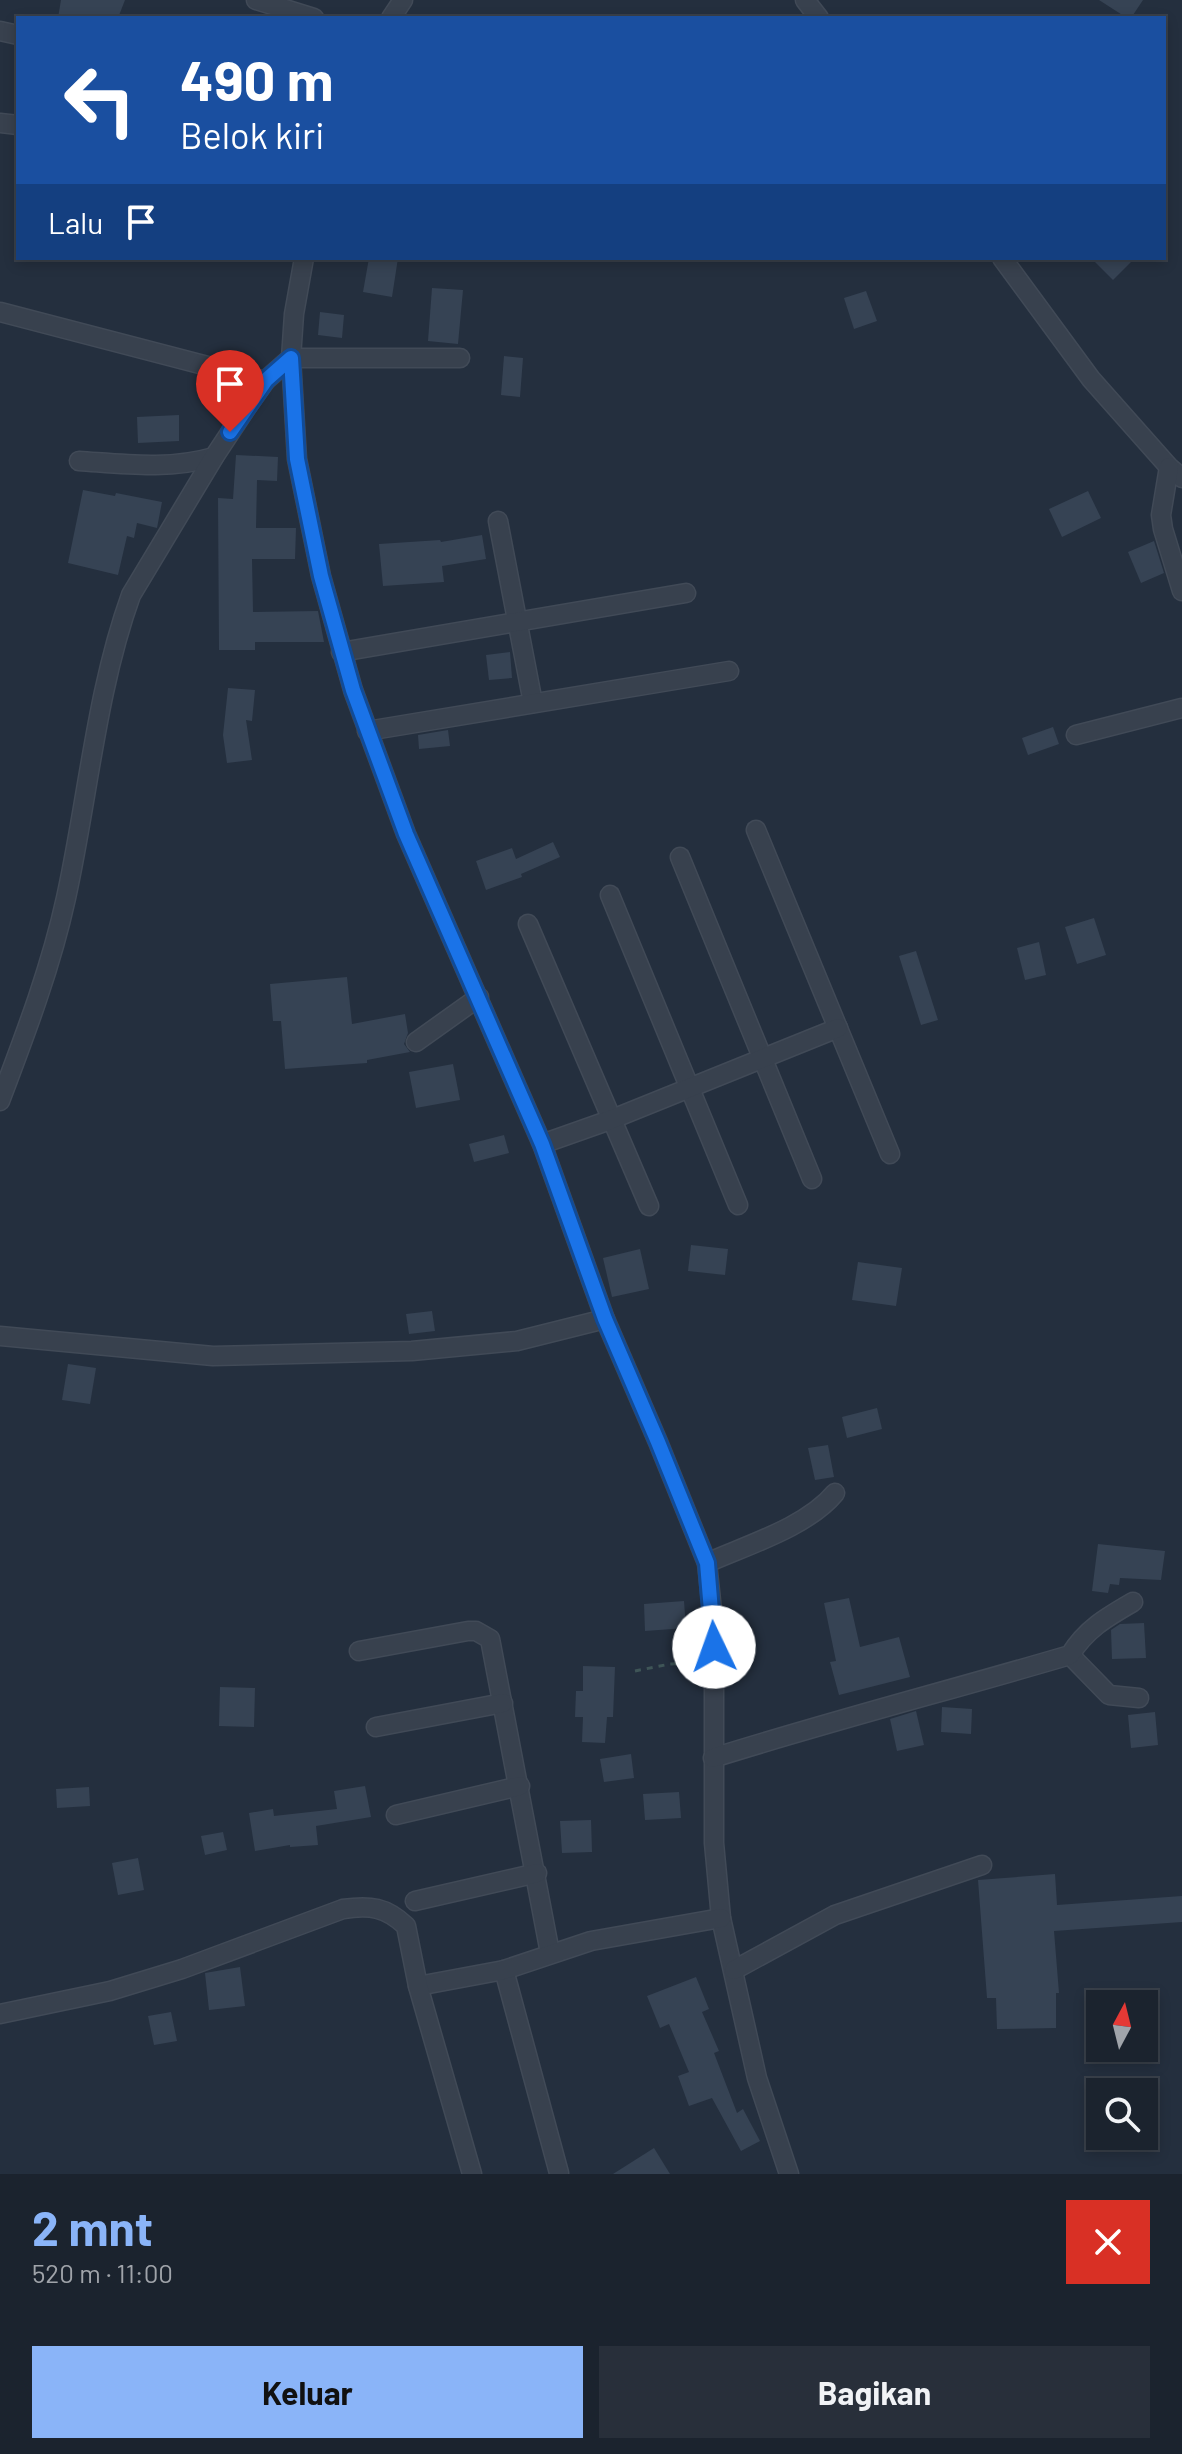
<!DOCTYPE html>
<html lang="id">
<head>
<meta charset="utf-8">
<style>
	:root { --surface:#1b232e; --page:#282f3a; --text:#f1f3f6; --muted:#a0a4aa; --line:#39404a; --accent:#8ab4f8 }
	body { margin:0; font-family:Barlow,sans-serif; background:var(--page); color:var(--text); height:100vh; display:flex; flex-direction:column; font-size:30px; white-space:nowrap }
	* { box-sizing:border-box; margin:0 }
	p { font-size:26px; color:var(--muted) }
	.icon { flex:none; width:44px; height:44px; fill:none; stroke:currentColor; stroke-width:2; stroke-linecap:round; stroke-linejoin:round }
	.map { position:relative; height:2174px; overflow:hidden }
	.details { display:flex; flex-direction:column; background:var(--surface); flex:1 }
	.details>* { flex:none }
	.banner { position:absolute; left:16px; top:16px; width:1150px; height:244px; border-radius:0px; box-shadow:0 4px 12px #0003,0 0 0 2px var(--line); background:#1a4fa0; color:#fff; overflow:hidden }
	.needle { width:52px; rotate:7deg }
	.fabs { position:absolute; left:1086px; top:1990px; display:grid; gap:16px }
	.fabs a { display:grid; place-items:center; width:72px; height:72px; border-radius:0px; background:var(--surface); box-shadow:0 4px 12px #0003,0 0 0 2px var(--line); font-size:40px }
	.pin { position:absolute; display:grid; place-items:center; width:68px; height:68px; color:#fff; margin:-82px -34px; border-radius:50% 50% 50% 0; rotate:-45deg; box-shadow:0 0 8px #0007 }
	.pin .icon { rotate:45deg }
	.me { position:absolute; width:88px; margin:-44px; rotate:357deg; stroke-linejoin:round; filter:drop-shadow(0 0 6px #0008) }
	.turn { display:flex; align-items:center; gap:28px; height:168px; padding:0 32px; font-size:36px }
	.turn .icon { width:104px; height:104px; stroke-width:2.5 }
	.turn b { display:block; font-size:56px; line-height:68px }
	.then { display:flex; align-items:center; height:76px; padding:0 32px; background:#0003; gap:16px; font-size:30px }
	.round { display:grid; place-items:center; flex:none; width:84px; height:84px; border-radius:0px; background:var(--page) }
	.headline { display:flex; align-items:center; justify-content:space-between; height:136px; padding:0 32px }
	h1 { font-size:48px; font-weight:700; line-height:60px; color:var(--accent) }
	.action { display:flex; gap:16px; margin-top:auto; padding:16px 32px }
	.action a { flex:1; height:92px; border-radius:0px; background:var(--accent); color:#111; font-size:32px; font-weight:700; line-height:92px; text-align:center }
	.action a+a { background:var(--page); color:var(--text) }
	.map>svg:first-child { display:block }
	.building { fill:#364354 }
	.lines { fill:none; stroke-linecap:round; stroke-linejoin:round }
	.minor-casing { stroke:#414a57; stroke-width:21 }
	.path { stroke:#3f5557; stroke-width:3; stroke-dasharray:6 6; stroke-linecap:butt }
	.minor { stroke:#38414e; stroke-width:18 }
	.route-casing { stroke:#114b97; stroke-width:20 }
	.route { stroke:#1a73e8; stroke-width:14 }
</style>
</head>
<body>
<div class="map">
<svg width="1182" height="2174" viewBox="0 0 1182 2174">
	<rect width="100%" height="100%" fill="#242f3e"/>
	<!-- building -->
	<g class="building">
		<polygon points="61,0 125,0 118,18 58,18"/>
		<polygon points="1099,0 1143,0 1131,18 1127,18"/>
		<polygon points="369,258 398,258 392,297 363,292"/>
		<polygon points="1091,258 1135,258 1113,280"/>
		<polygon points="432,288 463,290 458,344 428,341"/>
		<polygon points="866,291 877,321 854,329 844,298"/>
		<polygon points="320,312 344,315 342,338 318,335"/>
		<polygon points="504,356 523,358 520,397 501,395"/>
		<polygon points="179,415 179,441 138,443 137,417"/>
		<polygon points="236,455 278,457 277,481 257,480 256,528 296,528 295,559 252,559 253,612 318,611 324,642 255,642 255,650 219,650 218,498 233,499"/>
		<polygon points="83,490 115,496 116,493 162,502 157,528 137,523 134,538 127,536 118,575 68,563"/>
		<polygon points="1088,491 1101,518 1062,537 1049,509"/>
		<polygon points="482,535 486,559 442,566 444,582 383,586 379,544 440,540 441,542"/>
		<polygon points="1154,541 1164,573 1141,583 1128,552"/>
		<polygon points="510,652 512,678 489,680 486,655"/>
		<polygon points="228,688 255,690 252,721 246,720 252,760 227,763 223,735"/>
		<polygon points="1053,727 1059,744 1028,755 1022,738"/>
		<polygon points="448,730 450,746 419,749 418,735"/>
		<polygon points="553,842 560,857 521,874 522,877 486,890 476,861 512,848 516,859"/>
		<polygon points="1094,918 1106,955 1077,964 1065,927"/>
		<polygon points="1039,942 1046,975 1025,980 1017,948"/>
		<polygon points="916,951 938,1020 921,1025 899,956"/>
		<polygon points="347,977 352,1024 405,1014 408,1033 404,1044 410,1052 367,1060 367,1063 285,1069 281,1021 273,1021 270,984"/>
		<polygon points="453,1064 460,1100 416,1108 409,1072"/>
		<polygon points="504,1135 509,1153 474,1162 469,1144"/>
		<polygon points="691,1245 728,1249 725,1275 688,1271"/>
		<polygon points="640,1249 649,1289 612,1297 603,1258"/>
		<polygon points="858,1262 902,1268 896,1306 852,1300"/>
		<polygon points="432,1311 435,1331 409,1334 406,1314"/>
		<polygon points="68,1364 96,1368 90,1404 62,1400"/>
		<polygon points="877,1408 882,1429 847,1438 842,1417"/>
		<polygon points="828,1445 834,1477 815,1480 808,1448"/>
		<polygon points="1098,1544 1165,1551 1161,1580 1120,1578 1119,1585 1110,1584 1108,1593 1092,1591"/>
		<polygon points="849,1598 860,1647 899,1637 910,1677 839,1695 830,1662 836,1661 824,1603"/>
		<polygon points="684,1601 686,1628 645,1631 644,1604"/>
		<polygon points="1144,1623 1146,1658 1112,1659 1111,1630 1120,1624"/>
		<polygon points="583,1666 615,1667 613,1717 607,1717 605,1743 582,1742 583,1717 575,1717 576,1691 583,1691"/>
		<polygon points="220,1687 255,1688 254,1727 219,1726"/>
		<polygon points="942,1707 972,1709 971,1734 941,1732"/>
		<polygon points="916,1711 924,1745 897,1751 890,1719"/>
		<polygon points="1155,1712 1158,1745 1131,1748 1128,1715"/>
		<polygon points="631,1754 634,1778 604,1782 600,1759"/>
		<polygon points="365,1786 371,1817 316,1826 318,1845 290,1847 290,1845 255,1851 249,1813 273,1809 274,1816 337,1809 334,1791"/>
		<polygon points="89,1787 90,1806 57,1808 56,1789"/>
		<polygon points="679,1792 681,1818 645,1820 643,1794"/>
		<polygon points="591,1820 592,1852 562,1853 560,1821"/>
		<polygon points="223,1832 227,1850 205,1855 201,1836"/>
		<polygon points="138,1858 144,1890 118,1895 112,1863"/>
		<polygon points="1055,1874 1057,1905 1182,1896 1182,1922 1054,1931 1059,1993 1056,1993 1056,2028 997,2029 996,1998 987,1998 978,1880"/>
		<polygon points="240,1967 245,2006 209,2010 205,1973"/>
		<polygon points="696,1977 709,2009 702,2012 719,2051 714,2053 737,2113 743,2109 760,2141 741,2151 712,2098 689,2106 678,2076 689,2072 669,2024 660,2028 647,1996"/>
		<polygon points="171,2012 177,2041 154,2045 148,2016"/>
		<polygon points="654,2148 670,2174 613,2174"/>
	</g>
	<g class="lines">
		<defs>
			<g id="minor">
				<polyline points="256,0 314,18"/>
				<polyline points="805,0 819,18"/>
				<polyline points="391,18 403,0"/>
				<polyline points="0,31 18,35"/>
				<polyline points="0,123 18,125"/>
				<polyline points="304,258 294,314 291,358 297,459 321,576 353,690 406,834 542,1144 605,1319 658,1442 707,1563 714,1629 714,1843 721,1918 757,2078 789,2174"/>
				<polyline points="1002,258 1091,379 1169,467 1182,478"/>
				<polyline points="0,312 265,381"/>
				<path d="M79,461C124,464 169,470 214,457"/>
				<polyline points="1169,467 1161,515 1163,529 1182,591"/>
				<polyline points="498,521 533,703"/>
				<polyline points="341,652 686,593"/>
				<polyline points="367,731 729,671"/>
				<polyline points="1076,735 1182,708"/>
				<polyline points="756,830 890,1154"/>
				<polyline points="680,857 812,1179"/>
				<polyline points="610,895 738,1205"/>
				<polyline points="528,924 649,1206"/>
				<polyline points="416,1042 479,997"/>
				<path d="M0,1101C25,1035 51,967 66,898C88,798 96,692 131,595L214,457L247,407L266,380L291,358H460"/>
				<polyline points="542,1144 610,1120 838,1028"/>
				<polyline points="0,1336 213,1356 412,1351 517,1341 605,1319"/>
				<path d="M707,1563C747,1545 807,1527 835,1493"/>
				<polyline points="359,1651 468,1631 476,1631 490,1639 550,1953"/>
				<polyline points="1070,1655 1109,1695 1139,1698"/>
				<polyline points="376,1727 503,1703"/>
				<path d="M713,1758C831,1721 951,1690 1070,1655C1086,1629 1107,1617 1133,1602"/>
				<polyline points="396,1815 520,1786"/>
				<polyline points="415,1901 537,1873"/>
				<polyline points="504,1970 559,2173"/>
				<polyline points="734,1970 835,1915 982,1865"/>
				<polyline points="418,1986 504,1970 591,1941 721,1918"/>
				<path d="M0,2014L110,1991L182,1969L343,1909C370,1905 386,1907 406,1926L418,1986L472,2174"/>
			</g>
		</defs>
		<!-- minor casing -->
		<use href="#minor" class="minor-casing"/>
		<!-- path -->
		<polyline class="path" points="635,1671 670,1664 694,1663"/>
		<!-- minor -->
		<use href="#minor" class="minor"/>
	</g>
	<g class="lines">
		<defs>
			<polyline id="route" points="230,432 266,380 291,358 297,459 321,576 353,690 406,834 542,1144 605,1319 658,1442 707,1563 714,1647"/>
		</defs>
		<!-- route casing -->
		<use href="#route" class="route-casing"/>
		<!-- route -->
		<use href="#route" class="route"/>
	</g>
</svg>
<div class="fabs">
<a><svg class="needle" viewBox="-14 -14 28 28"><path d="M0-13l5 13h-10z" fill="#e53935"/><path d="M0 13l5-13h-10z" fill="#a0a4aa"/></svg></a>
<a><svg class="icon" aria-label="search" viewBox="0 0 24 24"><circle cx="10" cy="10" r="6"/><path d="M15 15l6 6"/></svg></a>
</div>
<div class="pin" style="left:230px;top:432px;background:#d93025"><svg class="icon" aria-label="arrive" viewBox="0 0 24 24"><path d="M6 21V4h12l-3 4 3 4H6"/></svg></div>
<svg class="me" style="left:714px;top:1647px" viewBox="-20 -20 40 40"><circle r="19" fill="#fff"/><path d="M0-13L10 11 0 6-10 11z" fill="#1a73e8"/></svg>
<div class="banner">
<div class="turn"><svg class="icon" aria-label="left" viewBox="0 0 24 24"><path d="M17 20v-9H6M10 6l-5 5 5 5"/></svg><div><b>490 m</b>Belok kiri</div></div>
<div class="then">Lalu<svg class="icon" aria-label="arrive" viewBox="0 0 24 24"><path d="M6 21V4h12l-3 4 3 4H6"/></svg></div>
</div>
</div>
<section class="details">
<div class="headline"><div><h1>2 mnt</h1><p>520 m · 11:00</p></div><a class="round" style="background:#d93025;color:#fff"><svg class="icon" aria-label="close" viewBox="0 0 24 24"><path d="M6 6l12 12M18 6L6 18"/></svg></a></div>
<div class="action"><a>Keluar</a><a>Bagikan</a></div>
</section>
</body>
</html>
